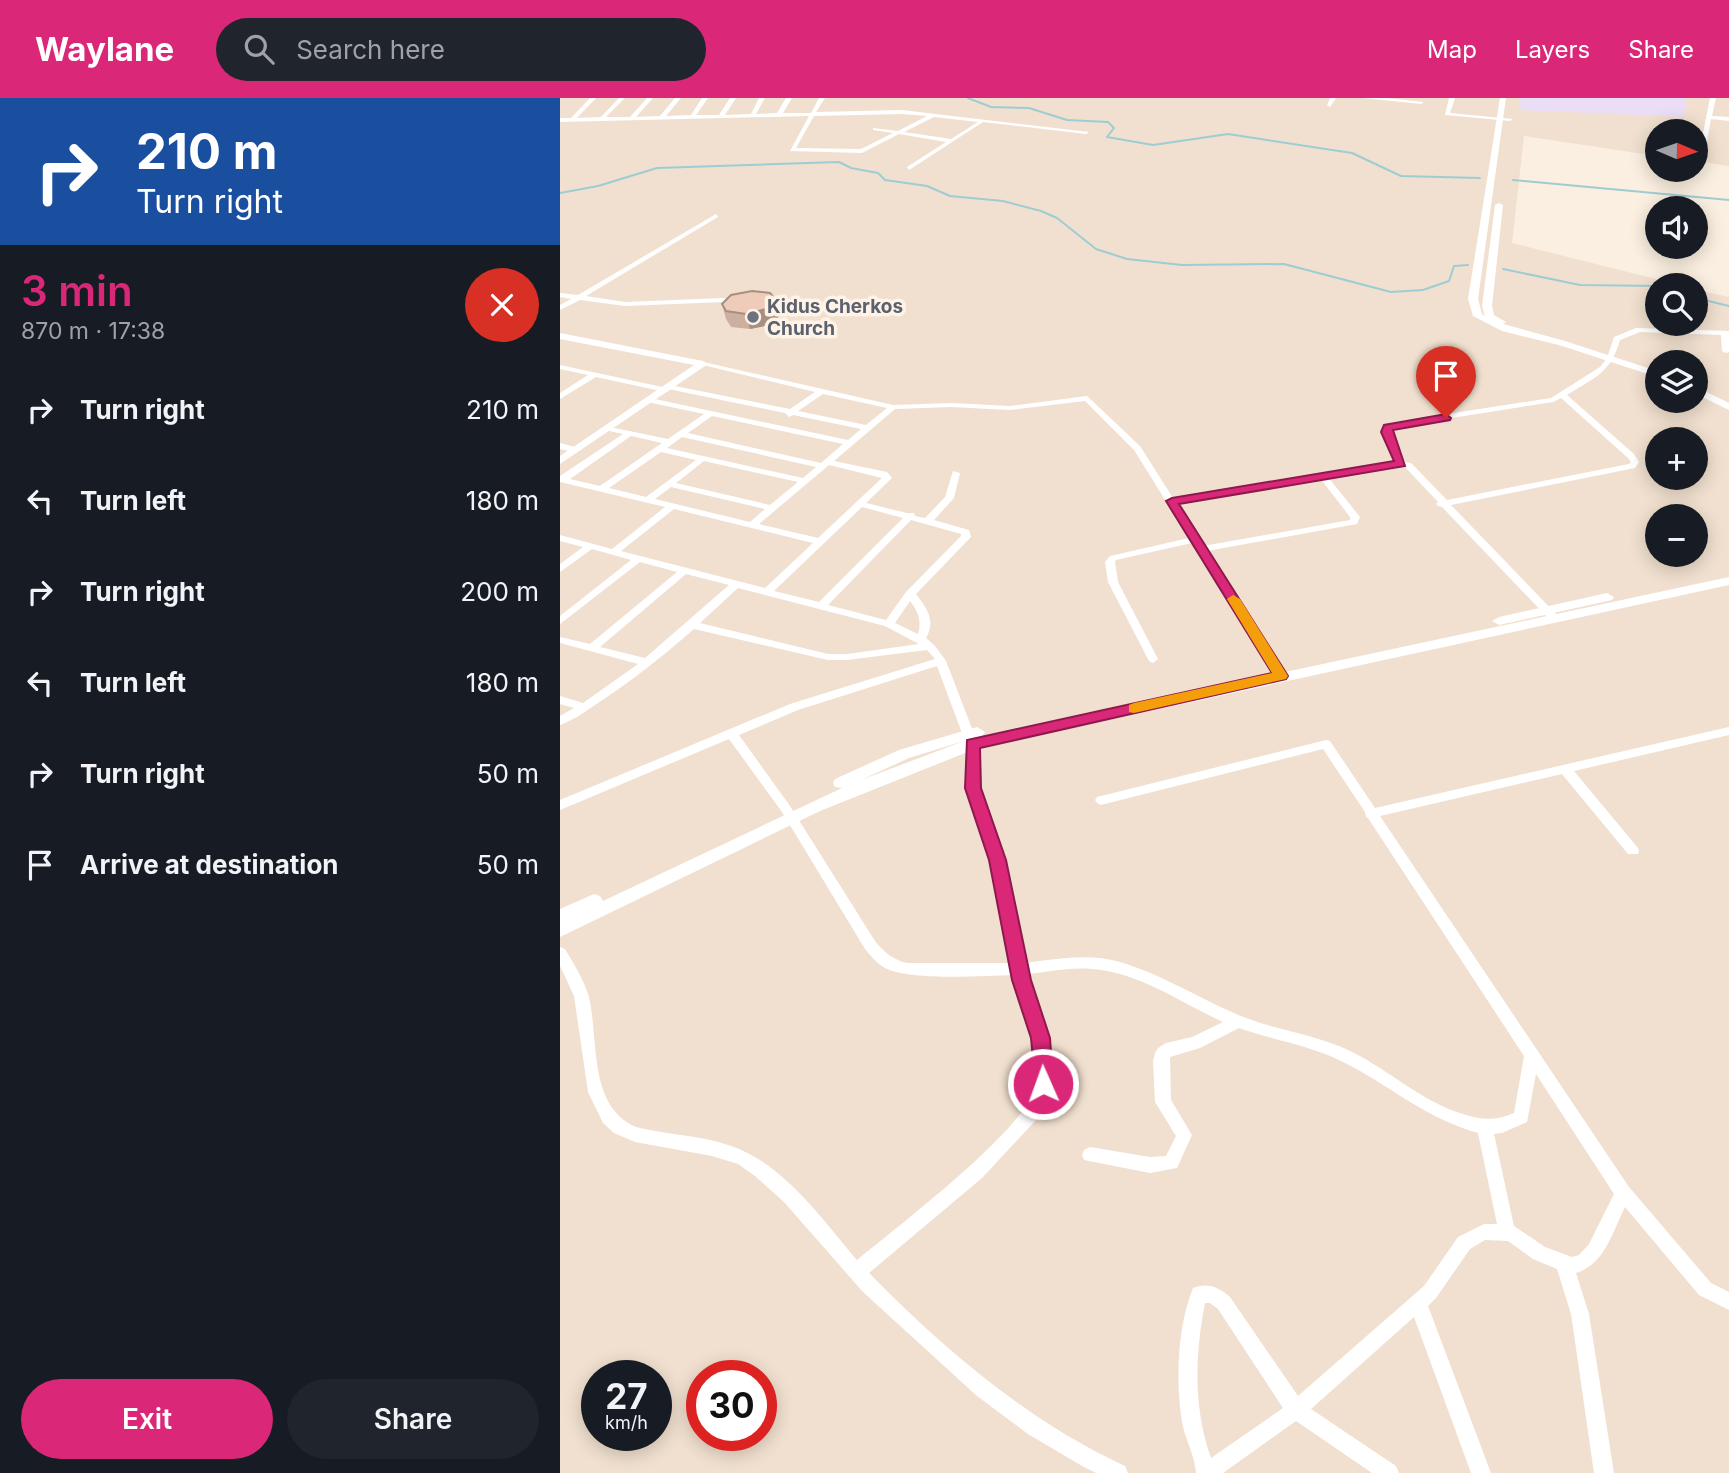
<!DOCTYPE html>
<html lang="en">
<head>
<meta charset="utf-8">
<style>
	:root { --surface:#171b24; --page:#20242c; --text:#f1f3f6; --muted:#9ea1a6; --accent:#db2777 }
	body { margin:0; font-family:Inter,sans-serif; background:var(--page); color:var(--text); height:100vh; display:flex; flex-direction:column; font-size:26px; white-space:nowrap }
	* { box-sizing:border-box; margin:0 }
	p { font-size:23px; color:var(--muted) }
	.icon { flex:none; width:38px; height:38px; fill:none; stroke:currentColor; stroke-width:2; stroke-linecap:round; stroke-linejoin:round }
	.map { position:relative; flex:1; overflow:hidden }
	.sheet { display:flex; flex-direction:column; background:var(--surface); width:560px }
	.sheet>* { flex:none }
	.hud { background:#1a4fa0; color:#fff; overflow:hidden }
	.needle { width:46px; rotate:92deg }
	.controls { position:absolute; left:1085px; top:21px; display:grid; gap:14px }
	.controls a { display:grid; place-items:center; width:63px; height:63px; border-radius:50%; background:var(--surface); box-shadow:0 4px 18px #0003; font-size:35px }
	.speed { position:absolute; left:21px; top:1262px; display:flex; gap:14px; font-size:35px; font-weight:700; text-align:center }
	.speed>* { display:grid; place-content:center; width:91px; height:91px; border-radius:50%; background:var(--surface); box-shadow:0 4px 18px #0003; line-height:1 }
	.speed small { font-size:18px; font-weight:400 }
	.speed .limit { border:10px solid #d22; background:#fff; color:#111 }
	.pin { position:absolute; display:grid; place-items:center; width:60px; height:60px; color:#fff; margin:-72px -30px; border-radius:50% 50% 50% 0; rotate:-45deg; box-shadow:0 0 7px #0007 }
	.pin .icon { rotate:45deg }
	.me { position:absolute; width:77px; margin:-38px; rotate:358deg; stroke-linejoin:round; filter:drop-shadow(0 0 5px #0008) }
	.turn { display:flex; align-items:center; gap:24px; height:147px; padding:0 21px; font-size:32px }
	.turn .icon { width:91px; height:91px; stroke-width:2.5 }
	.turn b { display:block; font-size:49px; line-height:60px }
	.round { display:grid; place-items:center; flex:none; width:74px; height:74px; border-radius:37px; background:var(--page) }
	.head { display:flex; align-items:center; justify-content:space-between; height:119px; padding:0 21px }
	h1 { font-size:42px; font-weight:600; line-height:52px; color:var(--accent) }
	.action { display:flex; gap:14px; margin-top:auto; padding:14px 21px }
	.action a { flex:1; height:80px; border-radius:42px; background:var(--accent); color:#fff; font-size:28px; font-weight:600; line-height:80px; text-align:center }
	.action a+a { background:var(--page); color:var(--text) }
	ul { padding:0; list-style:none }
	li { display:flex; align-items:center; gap:21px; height:91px; padding:0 21px }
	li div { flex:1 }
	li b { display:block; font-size:26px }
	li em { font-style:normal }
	header { display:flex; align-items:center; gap:42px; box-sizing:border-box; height:98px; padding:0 35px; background:var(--accent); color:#fff }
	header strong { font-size:33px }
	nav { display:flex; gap:38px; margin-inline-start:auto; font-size:24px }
	.search { width:490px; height:63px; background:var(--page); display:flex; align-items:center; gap:18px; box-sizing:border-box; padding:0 24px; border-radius:38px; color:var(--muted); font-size:26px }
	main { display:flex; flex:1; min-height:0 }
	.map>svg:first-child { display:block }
	.residential { fill:#f1e0cf; fill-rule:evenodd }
	.education { fill:#ecddf6 }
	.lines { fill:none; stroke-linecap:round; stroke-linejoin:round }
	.stream { stroke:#9dcdd3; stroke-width:2 }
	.minor { fill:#fff; fill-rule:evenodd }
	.tertiary { fill:#fff; fill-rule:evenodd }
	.wall { fill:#cdaf9f }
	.shaded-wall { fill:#a78f82 }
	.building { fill:#eeccb9; stroke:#a78f82; stroke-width:2 }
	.route { fill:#db2777; stroke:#8e194d; stroke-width:2 }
	.slow { fill:#f59e0b }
	.worship-dot { fill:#6b7280; stroke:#fef3e6; stroke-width:2.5 }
	.labels { text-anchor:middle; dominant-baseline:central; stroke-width:7; stroke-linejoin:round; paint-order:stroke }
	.far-worship-label { font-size:19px; font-weight:bold; fill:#5b616d; stroke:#fef3e6; text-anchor:start }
</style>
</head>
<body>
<header>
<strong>Waylane</strong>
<div class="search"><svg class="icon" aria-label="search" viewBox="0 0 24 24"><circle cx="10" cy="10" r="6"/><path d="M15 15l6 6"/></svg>Search here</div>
<nav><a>Map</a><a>Layers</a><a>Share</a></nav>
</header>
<main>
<section class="sheet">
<div class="hud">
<div class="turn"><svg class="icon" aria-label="right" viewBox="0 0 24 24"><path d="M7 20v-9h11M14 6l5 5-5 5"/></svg><div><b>210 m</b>Turn right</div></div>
</div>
<div class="head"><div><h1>3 min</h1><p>870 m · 17:38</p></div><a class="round" style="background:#d93025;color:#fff"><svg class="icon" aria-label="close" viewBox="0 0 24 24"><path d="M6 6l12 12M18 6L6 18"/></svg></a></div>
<ul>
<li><svg class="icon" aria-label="right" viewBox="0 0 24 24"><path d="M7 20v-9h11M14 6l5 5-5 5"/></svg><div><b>Turn right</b></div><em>210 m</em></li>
<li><svg class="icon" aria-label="left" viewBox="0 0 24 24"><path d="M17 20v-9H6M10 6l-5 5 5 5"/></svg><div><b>Turn left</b></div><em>180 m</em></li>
<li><svg class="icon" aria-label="right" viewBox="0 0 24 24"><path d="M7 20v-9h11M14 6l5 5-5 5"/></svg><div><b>Turn right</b></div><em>200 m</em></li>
<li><svg class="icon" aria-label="left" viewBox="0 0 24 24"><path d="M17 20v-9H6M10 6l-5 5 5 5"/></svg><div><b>Turn left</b></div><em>180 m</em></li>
<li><svg class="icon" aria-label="right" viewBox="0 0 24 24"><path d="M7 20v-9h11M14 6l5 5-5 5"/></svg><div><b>Turn right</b></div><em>50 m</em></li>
<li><svg class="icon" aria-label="arrive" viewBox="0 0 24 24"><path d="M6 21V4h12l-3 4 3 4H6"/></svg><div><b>Arrive at destination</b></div><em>50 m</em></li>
</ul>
<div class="action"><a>Exit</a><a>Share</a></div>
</section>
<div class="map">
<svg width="1169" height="1375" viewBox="0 0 1169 1375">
	<rect width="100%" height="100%" fill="#faefe0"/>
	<!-- residential -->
	<path class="residential" d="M0,0H1169V68L1136,63V33H1097V58L964,38L952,145L1120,187H1097V226H1136V192L1169,199V1375H0ZM1097,264H1136V303H1097ZM1097,341H1136V380H1097ZM1097,418H1136V457H1097ZM37,1278H96V1337H37ZM142,1278H201V1337H142Z"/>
	<!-- education -->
	<polygon class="education" points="960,0 1126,0 1124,19 959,12"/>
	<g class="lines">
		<!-- stream -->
		<g class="stream">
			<polyline points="408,0 431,9 469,10 507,22 548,24 554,30 547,39 593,47 668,36 792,55 841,78 920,80"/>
			<polyline points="953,82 1169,102"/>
			<polyline points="0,95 38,88 97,70 279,64 291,70 318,75 325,82 367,88 390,98 443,103 481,113 497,120 536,151 567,161 622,167 724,166 831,194 863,192 889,183 894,168 908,167"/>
			<polyline points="943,171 1020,187 1097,188"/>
			<polyline points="1136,200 1169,208"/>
		</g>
		<!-- minor -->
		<g class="minor">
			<path d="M30,0H36L17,20L41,19L59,0H65L46,19H70L87,0H93L76,19L100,18L115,0H121L106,18L131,17L142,0H148L136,17H159L170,0H176L165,17L191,16L199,0H205L196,16L217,15L226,0H232L223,15H251L259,0H265L256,14L342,12L529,34L526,36L423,24L349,72L347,69L386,44L339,36L302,55L230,53L249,18L0,24V20H11ZM342,16L367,18L338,33L313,30V32L333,35L301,51L236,50L254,18ZM374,19L418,24L391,41L344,34Z"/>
			<polygon points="770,0 776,0 770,9 767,7"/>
			<polygon points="803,0 827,0 864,4 861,6"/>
			<polygon points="889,0 895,0 890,15 953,21 950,23 885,17"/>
			<polygon points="1150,0 1156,0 1152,18 1169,19 1169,23 1151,21 1144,60 1141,62 1138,60"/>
			<polygon points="156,116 158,119 26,198 65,204 162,200 165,200 165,204 65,208 20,202 0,212 0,207 11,201 0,199 0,195 18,197"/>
			<path d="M1076,230L1169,233V254L1166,255L1162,253L1161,237L1080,234L1060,242C1050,276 1035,279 1007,297L1074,356L1079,364L1075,370L891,407L998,518L999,520L998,522H990L882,409L878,408L876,406L878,404L845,369L831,368L768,379L800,419L797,426L647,453L726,578L720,582L716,581L632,445L556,462L555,464L558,484L598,561L593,565L589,563L548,484L545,464L550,458L629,440L574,352L525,303L450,312L391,309L335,311L274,363L327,374L332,380L306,405L347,415H354L355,418L365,420L385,399L393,373L400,375L394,400L374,422L409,432L411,439L356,496C367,510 376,523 366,540L375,548L386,563L418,646L419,690L445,762L465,865C497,861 528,855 560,864C604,877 643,903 686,920C720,933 758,937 792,954C829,972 862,1004 903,1016C921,1022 936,1023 954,1015L964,958L808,720L806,719L805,714L763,651L541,707L537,705L535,702L537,699L766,642L770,643L815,710L1169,629V637L1014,673L1078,750L1079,753L1078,756H1068L1002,676L820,718L1069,1089L1151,1185L1169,1194V1212L1139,1197L1065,1109C1052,1135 1045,1166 1016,1175L1029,1216L1054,1375H1034L1011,1216L997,1171L973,1161L948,1143L925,1142L910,1151L876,1200L868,1208L931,1375H911L854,1219L751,1311L836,1368L839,1375H812L736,1323L663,1375H636C635,1360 627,1344 623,1329C615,1287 617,1229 633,1190C647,1184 659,1189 670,1199L738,1298L864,1188L898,1139L924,1126H937L918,1035C864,1020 830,987 781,963C749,947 712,942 679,930L640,950L610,959L611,1002L632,1037L617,1070L590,1075L524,1062L522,1057L524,1052L530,1049L590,1059L606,1058L616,1038L595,1004L593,963L595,955L598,950L606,945L632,939L663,924C621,905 579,874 532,871C510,869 489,874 467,876L488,940L491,986L486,1005L476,1022L422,1080L309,1175C384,1251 467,1323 565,1368L568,1375H536L522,1368L468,1336L417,1298L303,1194L224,1104L195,1078L178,1066L152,1058L75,1044L54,1035L43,1025L28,994L14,898L0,868V849L5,851C14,866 24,882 29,899C39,943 28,1008 76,1029C108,1037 141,1037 171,1048C224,1066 262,1121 297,1162C332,1133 473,1026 475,987C476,972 476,953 473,938C468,918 457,898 453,877C422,878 351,883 325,870C317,866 311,858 305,851L222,714L169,641L0,712V702L230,606L375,561L367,552L287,562H268L134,531C104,557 72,583 38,605C26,613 14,622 0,627V618L14,610L0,606V598L23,605L78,566L0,545V539L30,546L117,474L80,464L0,526V518L71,462L32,451L0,474V466L23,449L0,443V437L52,451L105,409L0,384V378L63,336L45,332V328L108,341L144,316L87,304V300H90L288,342L301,331L233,317L229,319L225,315L108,291V294H105L36,279L0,301V295L28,277L0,271V267L107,290L110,287L230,311L255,294L139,266L143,264L333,307L391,305L450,308L527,298L580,348L613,400L835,363L823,334L829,325L991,300L1040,269L1047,260L1054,239ZM263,296L327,310L306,327L238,313ZM1001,300L1068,360L1071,364L1069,366L887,402L851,365L845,364L831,334L835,329L993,304ZM152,318L283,346L261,365L128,335ZM71,338L102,345L40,388L10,381ZM122,339L256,369L243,380L107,350ZM101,354L136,362L86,399L49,390ZM144,363L238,384L210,407L116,385ZM269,367L322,380L258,440L199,426ZM760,380L790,419V422L643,448L640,443L642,441L637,438L616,405ZM111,389L205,411L190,424L95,401ZM302,409L343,420L259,504L214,493ZM114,411L253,445L205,490L61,453ZM351,422L401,436V438L346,494L326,522L268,507ZM126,476L169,487L85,560L40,549ZM178,490L325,528L359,546L287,556H268L140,525ZM350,503C358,513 362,523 358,536L335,525ZM377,568L406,646L407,690L431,762L451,865H347C333,862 324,854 315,843L230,708L179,637L238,612ZM976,976L1054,1096L1029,1146L1019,1157L1012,1159L985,1149L954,1128L934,1036L942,1035L967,1024ZM645,1205H650L658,1211L723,1310L651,1360C633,1309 635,1257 645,1205Z"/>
			<polygon points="0,345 19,350 20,352 16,355 0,351"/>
		</g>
		<!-- tertiary -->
		<g class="tertiary">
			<polygon points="940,0 946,0 918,201 922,216 925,218 922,208 935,107 939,105 943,107 932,208 934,217 946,224 943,226 1005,243 1097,273 1097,279 999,247 942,233 913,218 908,201"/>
			<polygon points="0,235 143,263 148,266 0,366 0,358 134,267 0,241"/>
			<polygon points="1136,289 1169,305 1169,312 1136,296"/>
			<path d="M1169,479V487L415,651L260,713L0,839V811L34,796L40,798L43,803L282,690L275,689L273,685L275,681L339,652L417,629L425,634L422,638L413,641ZM404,643L301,682L349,660Z"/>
			<polygon points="1047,495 1054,499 1052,502 939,527 932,523 939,519"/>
		</g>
	</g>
	<!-- wall -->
	<polygon class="wall" points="162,206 220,217 210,227 190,231 171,229 166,221"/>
	<!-- shaded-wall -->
	<polygon class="shaded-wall" points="216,202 220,217 210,227 190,231 186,216"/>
	<!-- building -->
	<polygon class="building" points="192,193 210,195 216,202 206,211 186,216 166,213 162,206 171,197"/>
	<!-- route -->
	<polygon class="route" points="886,316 891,320 890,322 833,332 845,368 619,406 728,578 726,581 420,650 421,690 446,762 471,882 490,940 493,986 490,992 483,995 476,992 471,940 452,882 429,762 405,690 407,642 712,575 606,403 612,400 834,363 821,334 824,327"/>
	<!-- slow -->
	<polygon class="slow" points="673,497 680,501 728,578 726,581 574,615 569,614 569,607 574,605 712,575 667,501"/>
	<!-- markers -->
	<circle class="worship-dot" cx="193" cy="219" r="7"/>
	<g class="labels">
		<!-- far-worship labels -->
		<g class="far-worship-label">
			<text x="207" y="208">Kidus Cherkos<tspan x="207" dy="22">Church</tspan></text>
		</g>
	</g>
</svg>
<div class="controls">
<a><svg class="needle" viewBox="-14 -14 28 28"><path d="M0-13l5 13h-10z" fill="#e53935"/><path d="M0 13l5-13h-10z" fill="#9ea1a6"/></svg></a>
<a><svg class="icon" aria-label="sound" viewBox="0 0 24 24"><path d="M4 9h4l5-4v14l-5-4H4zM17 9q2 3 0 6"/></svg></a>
<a><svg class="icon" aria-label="search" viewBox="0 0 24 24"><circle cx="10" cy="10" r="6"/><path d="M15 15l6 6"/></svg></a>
<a><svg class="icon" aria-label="layers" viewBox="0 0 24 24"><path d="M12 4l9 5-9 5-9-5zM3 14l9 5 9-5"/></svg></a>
<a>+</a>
<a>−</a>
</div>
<div class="speed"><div>27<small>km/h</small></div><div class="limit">30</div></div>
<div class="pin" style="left:886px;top:320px;background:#d93025"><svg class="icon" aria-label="arrive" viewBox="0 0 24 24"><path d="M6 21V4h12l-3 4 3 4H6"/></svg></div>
<svg class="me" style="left:483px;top:986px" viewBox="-20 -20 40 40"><circle r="17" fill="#db2777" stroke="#fff" stroke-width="3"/><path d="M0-11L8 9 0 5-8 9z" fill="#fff"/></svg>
</div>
</main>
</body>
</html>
